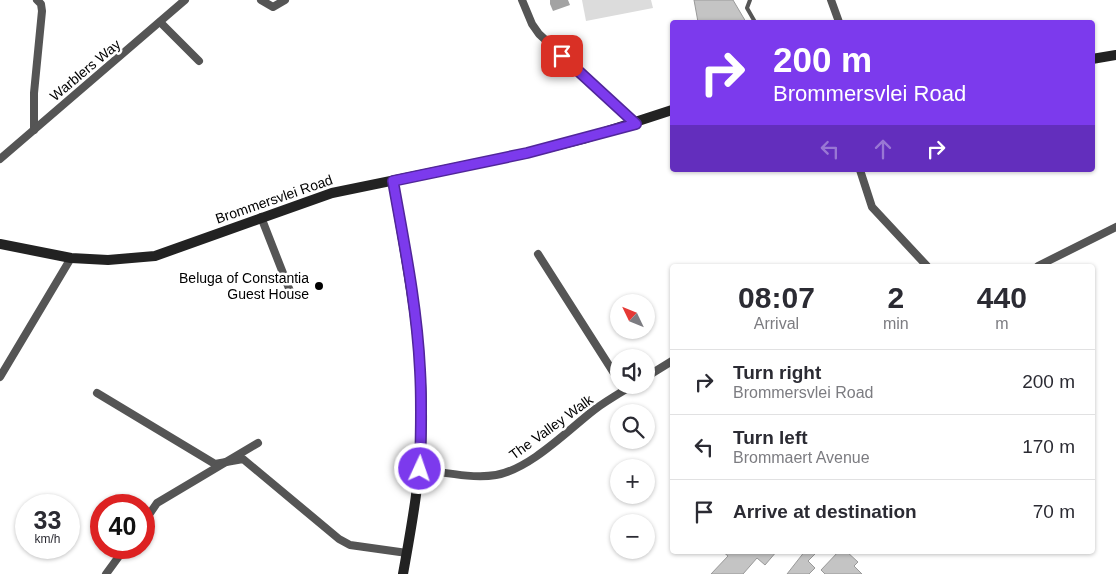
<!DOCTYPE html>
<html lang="en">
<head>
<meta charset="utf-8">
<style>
	:root { --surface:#fff; --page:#f2f2f3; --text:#2b2b33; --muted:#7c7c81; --line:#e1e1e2 }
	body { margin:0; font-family:Helvetica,sans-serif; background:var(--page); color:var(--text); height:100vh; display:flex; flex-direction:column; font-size:19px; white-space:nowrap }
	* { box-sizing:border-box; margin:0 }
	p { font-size:16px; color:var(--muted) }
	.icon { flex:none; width:28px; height:28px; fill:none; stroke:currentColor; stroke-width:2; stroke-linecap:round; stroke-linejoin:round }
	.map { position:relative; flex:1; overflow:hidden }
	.sheet { position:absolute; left:670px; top:264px; width:425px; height:290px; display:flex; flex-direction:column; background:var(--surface); border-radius:5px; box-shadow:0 1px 4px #0004 }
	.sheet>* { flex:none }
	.guide { position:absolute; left:670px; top:20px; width:425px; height:152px; border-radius:5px; box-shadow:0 1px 4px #0004; background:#7c3aed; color:#fff; overflow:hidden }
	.needle { width:32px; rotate:313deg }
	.fabs { position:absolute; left:610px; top:294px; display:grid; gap:10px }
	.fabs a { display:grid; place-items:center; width:45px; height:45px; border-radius:50%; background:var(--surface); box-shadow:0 1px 4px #0004; font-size:25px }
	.speed { position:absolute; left:15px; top:494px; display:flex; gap:10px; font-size:25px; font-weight:700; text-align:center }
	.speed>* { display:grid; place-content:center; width:65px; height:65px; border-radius:50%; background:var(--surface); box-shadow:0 1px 4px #0004; line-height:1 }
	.speed small { font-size:12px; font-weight:400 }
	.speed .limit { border:8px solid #d22; background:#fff; color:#111 }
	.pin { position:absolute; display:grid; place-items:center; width:42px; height:42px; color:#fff; margin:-21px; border-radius:10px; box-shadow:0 2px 8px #0006 }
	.me { position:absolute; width:55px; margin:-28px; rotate:3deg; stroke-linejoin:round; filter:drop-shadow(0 0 4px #0008) }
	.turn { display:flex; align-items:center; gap:18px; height:105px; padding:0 20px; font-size:22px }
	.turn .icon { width:65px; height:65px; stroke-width:2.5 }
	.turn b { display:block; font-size:35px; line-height:42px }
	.lanes { display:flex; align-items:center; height:48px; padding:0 20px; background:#0003; justify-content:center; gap:25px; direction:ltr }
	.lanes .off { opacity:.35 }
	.eta { display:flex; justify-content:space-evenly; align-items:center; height:85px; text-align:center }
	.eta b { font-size:30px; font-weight:600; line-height:35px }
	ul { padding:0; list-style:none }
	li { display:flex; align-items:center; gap:15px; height:65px; padding:0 20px; border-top:1px solid var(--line) }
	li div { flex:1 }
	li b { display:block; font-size:19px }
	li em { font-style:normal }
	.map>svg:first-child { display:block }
	.green { fill:#dcdcdc }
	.water { fill:#a3a3a3 }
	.building { fill:#c4c4c4; stroke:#999 }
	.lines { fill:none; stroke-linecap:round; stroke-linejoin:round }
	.lane { stroke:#555; stroke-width:4 }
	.street { stroke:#555; stroke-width:8 }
	.secondary { stroke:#222; stroke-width:10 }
	.route-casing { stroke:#51269a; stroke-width:12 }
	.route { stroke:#7c3aed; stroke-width:9 }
	.poi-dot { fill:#000; stroke:#fff; stroke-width:2 }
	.labels { text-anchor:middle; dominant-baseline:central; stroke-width:5; stroke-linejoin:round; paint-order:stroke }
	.street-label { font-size:14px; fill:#000; stroke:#fff }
	.poi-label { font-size:14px; fill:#000; stroke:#fff; text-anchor:end }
</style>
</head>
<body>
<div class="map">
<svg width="1116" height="574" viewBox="0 0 1116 574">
	<rect width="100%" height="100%" fill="#fff"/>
	<!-- green -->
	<polygon class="green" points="582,0 651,0 653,8 586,21"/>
	<!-- water -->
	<polygon class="water" points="550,0 568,0 570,5 553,11 550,4"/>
	<!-- building -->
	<g class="building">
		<polygon points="694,0 733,0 746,22 698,22"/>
		<polygon points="722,551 777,551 765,565 757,558 743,574 711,574 728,556"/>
		<polygon points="805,551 818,551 808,561 815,568 809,574 787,574"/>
		<polygon points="839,551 846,551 858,562 854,566 862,574 825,574 821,570"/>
	</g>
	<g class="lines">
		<!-- lane -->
		<polyline class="lane" points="750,0 747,8 755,22"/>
		<!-- street -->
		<g class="street">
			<polyline points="261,0 273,7 285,0"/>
			<polyline points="522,0 532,24 539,34 636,123"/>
			<polyline points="831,0 839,22"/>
			<polyline points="160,22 199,61"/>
			<polyline points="34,130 34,93 42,11 41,4 37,0"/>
			<polyline points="0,159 185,0"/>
			<polyline points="860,170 872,207 927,266"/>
			<polyline points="261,217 290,291"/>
			<polyline points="538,254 619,381"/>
			<polyline points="1038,266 1116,227"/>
			<polyline points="0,377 71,258"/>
			<polyline points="646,377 672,361"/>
			<polyline points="97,393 215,464 243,459 339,539 350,545 407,553"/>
			<path d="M419,469C443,472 472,479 496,475C530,469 567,431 594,410C606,401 620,393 633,385"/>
			<polyline points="144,522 157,503 258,443"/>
			<polyline points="106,574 125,548"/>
		</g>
		<!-- secondary -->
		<g class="secondary">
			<polyline points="1092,59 1116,55"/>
			<path d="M393,181C406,261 423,341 422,423C421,474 412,524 403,574"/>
			<polyline points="0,244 71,258 108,260 155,256 332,193 527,153 583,139 672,110"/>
		</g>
	</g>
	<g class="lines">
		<defs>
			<path id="route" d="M420,469C421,436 422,403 420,370C417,306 404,243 393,181L527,153L636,124L562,56"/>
		</defs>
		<!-- route casing -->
		<use href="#route" class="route-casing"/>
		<!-- route -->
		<use href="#route" class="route"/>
	</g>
	<!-- markers -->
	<circle class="poi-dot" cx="319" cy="286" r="5"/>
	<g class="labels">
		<!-- street labels -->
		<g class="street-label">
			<text transform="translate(85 70) rotate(-40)">Warblers Way</text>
			<text transform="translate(274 199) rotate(-19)">Brommersvlei Road</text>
			<text transform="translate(551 427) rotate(-36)">The Valley Walk</text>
		</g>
		<!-- poi labels -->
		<g class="poi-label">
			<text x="309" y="278">Beluga of Constantia<tspan x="309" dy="16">Guest House</tspan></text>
		</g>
	</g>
</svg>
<div class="fabs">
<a><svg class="needle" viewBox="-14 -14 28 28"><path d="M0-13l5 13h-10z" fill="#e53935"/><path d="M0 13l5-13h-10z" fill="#7c7c81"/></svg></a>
<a><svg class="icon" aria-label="sound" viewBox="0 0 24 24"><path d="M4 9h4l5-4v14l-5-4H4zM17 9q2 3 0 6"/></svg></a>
<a><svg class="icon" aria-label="search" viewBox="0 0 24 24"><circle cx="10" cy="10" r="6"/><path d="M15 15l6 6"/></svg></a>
<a>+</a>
<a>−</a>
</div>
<div class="speed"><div>33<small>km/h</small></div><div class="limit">40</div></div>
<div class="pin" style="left:562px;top:56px;background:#d93025"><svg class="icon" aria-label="arrive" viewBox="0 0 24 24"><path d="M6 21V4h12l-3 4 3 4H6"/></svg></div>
<svg class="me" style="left:420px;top:469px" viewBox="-20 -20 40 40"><circle r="17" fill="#7c3aed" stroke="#fff" stroke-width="3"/><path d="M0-11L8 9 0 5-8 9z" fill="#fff"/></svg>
<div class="guide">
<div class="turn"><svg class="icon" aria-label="right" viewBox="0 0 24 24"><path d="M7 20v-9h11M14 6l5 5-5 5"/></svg><div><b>200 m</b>Brommersvlei Road</div></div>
<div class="lanes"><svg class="icon off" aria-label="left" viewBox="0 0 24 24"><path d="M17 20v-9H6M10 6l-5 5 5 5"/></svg><svg class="icon off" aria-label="ahead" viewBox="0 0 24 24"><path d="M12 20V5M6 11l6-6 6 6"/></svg><svg class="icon" aria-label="right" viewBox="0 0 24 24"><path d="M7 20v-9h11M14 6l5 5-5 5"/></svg></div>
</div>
<section class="sheet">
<div class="eta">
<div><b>08:07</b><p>Arrival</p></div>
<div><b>2</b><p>min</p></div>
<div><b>440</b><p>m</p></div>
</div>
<ul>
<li><svg class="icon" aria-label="right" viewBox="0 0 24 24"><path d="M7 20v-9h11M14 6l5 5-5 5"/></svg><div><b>Turn right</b><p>Brommersvlei Road</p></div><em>200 m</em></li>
<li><svg class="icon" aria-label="left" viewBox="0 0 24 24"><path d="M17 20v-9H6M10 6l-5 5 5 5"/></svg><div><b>Turn left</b><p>Brommaert Avenue</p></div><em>170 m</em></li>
<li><svg class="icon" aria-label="arrive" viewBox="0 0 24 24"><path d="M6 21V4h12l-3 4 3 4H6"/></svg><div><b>Arrive at destination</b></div><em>70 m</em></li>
</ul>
</section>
</div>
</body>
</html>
